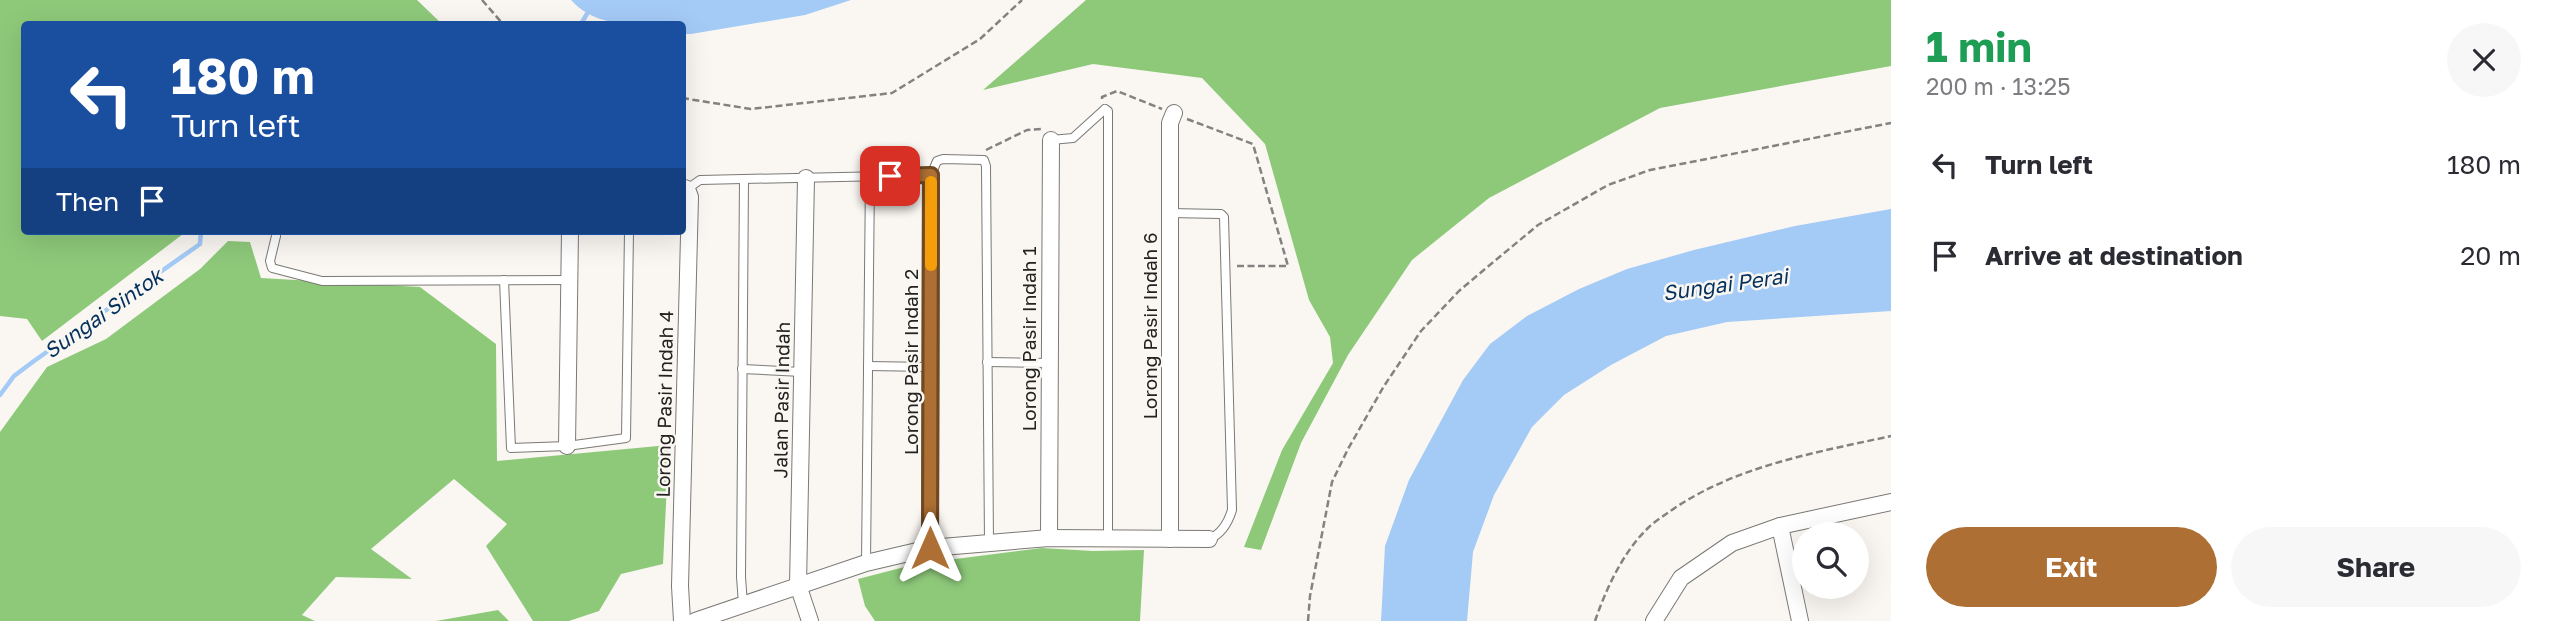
<!DOCTYPE html>
<html lang="en">
<head>
<meta charset="utf-8">
<style>
	:root { --surface:#fff; --page:#f7f7f7; --text:#2b2b33; --muted:#7c7c81; --accent:#ad6f34 }
	body { margin:0; font-family:"Golos Text",sans-serif; background:var(--page); color:var(--text); height:100vh; display:flex; flex-direction:column; font-size:26px; white-space:nowrap }
	* { box-sizing:border-box; margin:0 }
	p { font-size:23px; color:var(--muted) }
	.icon { flex:none; width:38px; height:38px; fill:none; stroke:currentColor; stroke-width:2; stroke-linecap:round; stroke-linejoin:round }
	.map { position:relative; flex:1; overflow:hidden }
	.sheet { display:flex; flex-direction:column; background:var(--surface); width:665px }
	.sheet>* { flex:none }
	.guide { position:absolute; left:21px; top:21px; width:665px; height:214px; border-radius:7px; box-shadow:0 7px 28px #0002; background:#1a4fa0; color:#fff; overflow:hidden }
	.fabs { position:absolute; left:1792px; top:522px; display:grid; gap:14px }
	.fabs a { display:grid; place-items:center; width:77px; height:77px; border-radius:50%; background:var(--surface); box-shadow:0 7px 28px #0002; font-size:35px }
	.pin { position:absolute; display:grid; place-items:center; width:60px; height:60px; color:#fff; margin:-30px; border-radius:14px; box-shadow:0 4px 10px #0006 }
	.me { position:absolute; width:77px; margin:-38px; rotate:0deg; stroke-linejoin:round; filter:drop-shadow(0 0 5px #0008) }
	.turn { display:flex; align-items:center; gap:24px; height:147px; padding:0 35px; font-size:32px }
	.turn .icon { width:91px; height:91px; stroke-width:2.5 }
	.turn b { display:block; font-size:49px; line-height:60px }
	.then { display:flex; align-items:center; height:66px; padding:0 35px; background:#0003; gap:14px; font-size:26px }
	.round { display:grid; place-items:center; flex:none; width:74px; height:74px; border-radius:37px; background:var(--page) }
	.summary { display:flex; align-items:center; justify-content:space-between; height:119px; padding:0 35px }
	h1 { font-size:42px; font-weight:700; line-height:52px; color:#1e9e55 }
	.button { display:flex; gap:14px; margin-top:auto; padding:14px 35px }
	.button a { flex:1; height:80px; border-radius:42px; background:var(--accent); color:#fff; font-size:28px; font-weight:700; line-height:80px; text-align:center }
	.button a+a { background:var(--page); color:var(--text) }
	ul { padding:0; list-style:none }
	li { display:flex; align-items:center; gap:21px; height:91px; padding:0 35px }
	li div { flex:1 }
	li b { display:block; font-size:26px }
	li em { font-style:normal }
	main { display:flex; flex:1; min-height:0 }
	.map>svg:first-child { display:block }
	.forest { fill:#8ec97a }
	.water { fill:#a4caf6 }
	.lines { fill:none; stroke-linecap:round; stroke-linejoin:round }
	.stream { stroke:#a4caf6; stroke-width:4.5 }
	.lane-casing { stroke:#7b7975; stroke-width:10 }
	.street-casing { stroke:#7b7975; stroke-width:18 }
	.path { stroke:#848280; stroke-width:2.5; stroke-dasharray:7 3.5; stroke-linecap:butt }
	.lane { stroke:#fff; stroke-width:8 }
	.street { stroke:#fff; stroke-width:16 }
	.route-casing { stroke:#704822; stroke-width:18 }
	.route { stroke:#ad6f34; stroke-width:12 }
	.slow { stroke:#f59e0b; stroke-width:12 }
	.labels { text-anchor:middle; dominant-baseline:central; stroke-width:5; stroke-linejoin:round; paint-order:stroke }
	.street-label { font-size:19px; fill:#222220; stroke:#faf7f3 }
	.water-label { font-size:21px; font-style:italic; fill:#04315e; stroke:#faf7f3 }
</style>
</head>
<body>
<main>
<div class="map">
<svg width="1891" height="621" viewBox="0 0 1891 621">
	<rect width="100%" height="100%" fill="#faf7f3"/>
	<!-- forest -->
	<g class="forest">
		<polygon points="0,0 417,0 442,24 24,24 24,231 187,231 42,341 27,319 0,316"/>
		<polygon points="1086,0 1891,0 1891,66 1660,108 1489,198 1412,260 1348,355 1301,443 1261,550 1244,547 1282,450 1333,363 1330,337 1309,300 1265,144 1202,78 1093,64 983,90"/>
		<polygon points="228,241 250,242 261,278 420,287 496,344 497,461 669,445 663,564 621,574 599,611 569,621 533,621 486,546 507,524 454,479 371,549 412,579 336,577 302,615 315,621 0,621 0,432 47,367 106,339 200,269"/>
		<polygon points="1042,548 1093,551 1144,550 1140,621 875,621 865,606 858,579 916,564"/>
		<polygon points="498,610 509,621 436,621"/>
	</g>
	<!-- water -->
	<g class="water">
		<path d="M571,0H851L805,15L691,34H683L682,24C644,24 599,31 571,0Z"/>
		<polygon points="1891,209 1891,311 1727,322 1666,336 1611,365 1564,395 1532,427 1494,495 1473,552 1467,621 1381,621 1385,546 1409,480 1463,380 1490,344 1527,316 1579,289 1627,269 1694,250 1795,226"/>
	</g>
	<g class="lines">
		<!-- stream -->
		<g class="stream">
			<polyline points="581,24 595,0"/>
			<polyline points="0,395 14,376 34,361 200,244 201,231"/>
		</g>
		<defs>
			<g id="lane">
				<polyline points="1105,109 1108,111 1108,538"/>
				<polyline points="1051,140 1073,138 1105,109"/>
				<polyline points="687,189 700,180 931,175 937,161 943,159 984,160 986,166 989,543"/>
				<path d="M1170,213L1221,214L1224,217L1232,510C1228,523 1222,534 1209,539"/>
				<polyline points="276,236 270,261 272,268 322,281 570,280"/>
				<polyline points="504,280 511,448 567,446 626,438 629,231"/>
				<polyline points="987,362 1049,363"/>
				<polyline points="868,366 931,367"/>
				<polyline points="742,369 802,372"/>
				<polyline points="866,563 870,177"/>
				<polyline points="743,604 741,577 744,179"/>
			</g>
			<g id="street">
				<polyline points="806,178 798,585 810,621"/>
				<polyline points="567,446 570,231"/>
				<polyline points="1780,526 1800,621"/>
				<polyline points="1049,538 1051,140"/>
				<polyline points="1170,539 1170,123 1174,113"/>
				<polyline points="930,548 931,175"/>
				<polyline points="682,621 680,586 690,197 687,189 682,187"/>
				<polyline points="695,621 866,563 930,548 1049,538 1209,539"/>
				<polyline points="1654,621 1681,578 1732,543 1780,526 1891,502"/>
			</g>
		</defs>
		<!-- lane casing -->
		<use href="#lane" class="lane-casing"/>
		<!-- street casing -->
		<use href="#street" class="street-casing"/>
		<!-- path -->
		<g class="path">
			<polyline points="482,0 503,24"/>
			<polyline points="682,98 751,109 892,93 980,39 1022,0"/>
			<polyline points="1102,99 1102,97 1117,91 1162,109"/>
			<polyline points="1187,119 1253,144 1288,266 1236,266"/>
			<polyline points="986,150 1027,130 1041,129"/>
			<polyline points="1308,621 1310,596 1332,482 1348,449 1384,386 1421,331 1459,291 1485,269 1538,225 1608,185 1650,170 1891,123"/>
			<path d="M1595,621C1606,589 1623,552 1648,528C1654,522 1662,517 1669,512C1734,466 1814,453 1891,436"/>
		</g>
		<!-- lane -->
		<use href="#lane" class="lane"/>
		<!-- street -->
		<use href="#street" class="street"/>
	</g>
	<g class="lines">
		<defs>
			<polyline id="route" points="890,176 931,175 930,548"/>
		</defs>
		<!-- route casing -->
		<use href="#route" class="route-casing"/>
		<!-- route -->
		<use href="#route" class="route"/>
		<!-- slow -->
		<polyline class="slow" points="931,265 931,182"/>
	</g>
	<g class="labels">
		<!-- street labels -->
		<g class="street-label">
			<text transform="translate(1149 326) rotate(-90)">Lorong Pasir Indah 6</text>
			<text transform="translate(1028 339) rotate(-90)">Lorong Pasir Indah 1</text>
			<text transform="translate(910 362) rotate(-90)">Lorong Pasir Indah 2</text>
			<text transform="translate(781 400) rotate(-89)">Jalan Pasir Indah</text>
			<text transform="translate(664 404) rotate(-89)">Lorong Pasir Indah 4</text>
		</g>
		<!-- water labels -->
		<g class="water-label">
			<text transform="translate(1725 284) rotate(-8)">Sungai Perai</text>
			<text transform="translate(103 313) rotate(-35)">Sungai Sintok</text>
		</g>
	</g>
</svg>
<div class="fabs">
<a><svg class="icon" aria-label="search" viewBox="0 0 24 24"><circle cx="10" cy="10" r="6"/><path d="M15 15l6 6"/></svg></a>
</div>
<div class="pin" style="left:890px;top:176px;background:#d93025"><svg class="icon" aria-label="arrive" viewBox="0 0 24 24"><path d="M6 21V4h12l-3 4 3 4H6"/></svg></div>
<svg class="me" style="left:930px;top:548px" viewBox="-20 -20 40 40"><path d="M0-17L14 15 0 8-14 15z" fill="#ad6f34" stroke="#fff" stroke-width="4"/></svg>
<div class="guide">
<div class="turn"><svg class="icon" aria-label="left" viewBox="0 0 24 24"><path d="M17 20v-9H6M10 6l-5 5 5 5"/></svg><div><b>180 m</b>Turn left</div></div>
<div class="then">Then<svg class="icon" aria-label="arrive" viewBox="0 0 24 24"><path d="M6 21V4h12l-3 4 3 4H6"/></svg></div>
</div>
</div>
<section class="sheet">
<div class="summary"><div><h1>1 min</h1><p>200 m · 13:25</p></div><a class="round"><svg class="icon" aria-label="close" viewBox="0 0 24 24"><path d="M6 6l12 12M18 6L6 18"/></svg></a></div>
<ul>
<li><svg class="icon" aria-label="left" viewBox="0 0 24 24"><path d="M17 20v-9H6M10 6l-5 5 5 5"/></svg><div><b>Turn left</b></div><em>180 m</em></li>
<li><svg class="icon" aria-label="arrive" viewBox="0 0 24 24"><path d="M6 21V4h12l-3 4 3 4H6"/></svg><div><b>Arrive at destination</b></div><em>20 m</em></li>
</ul>
<div class="button"><a>Exit</a><a>Share</a></div>
</section>
</main>
</body>
</html>
